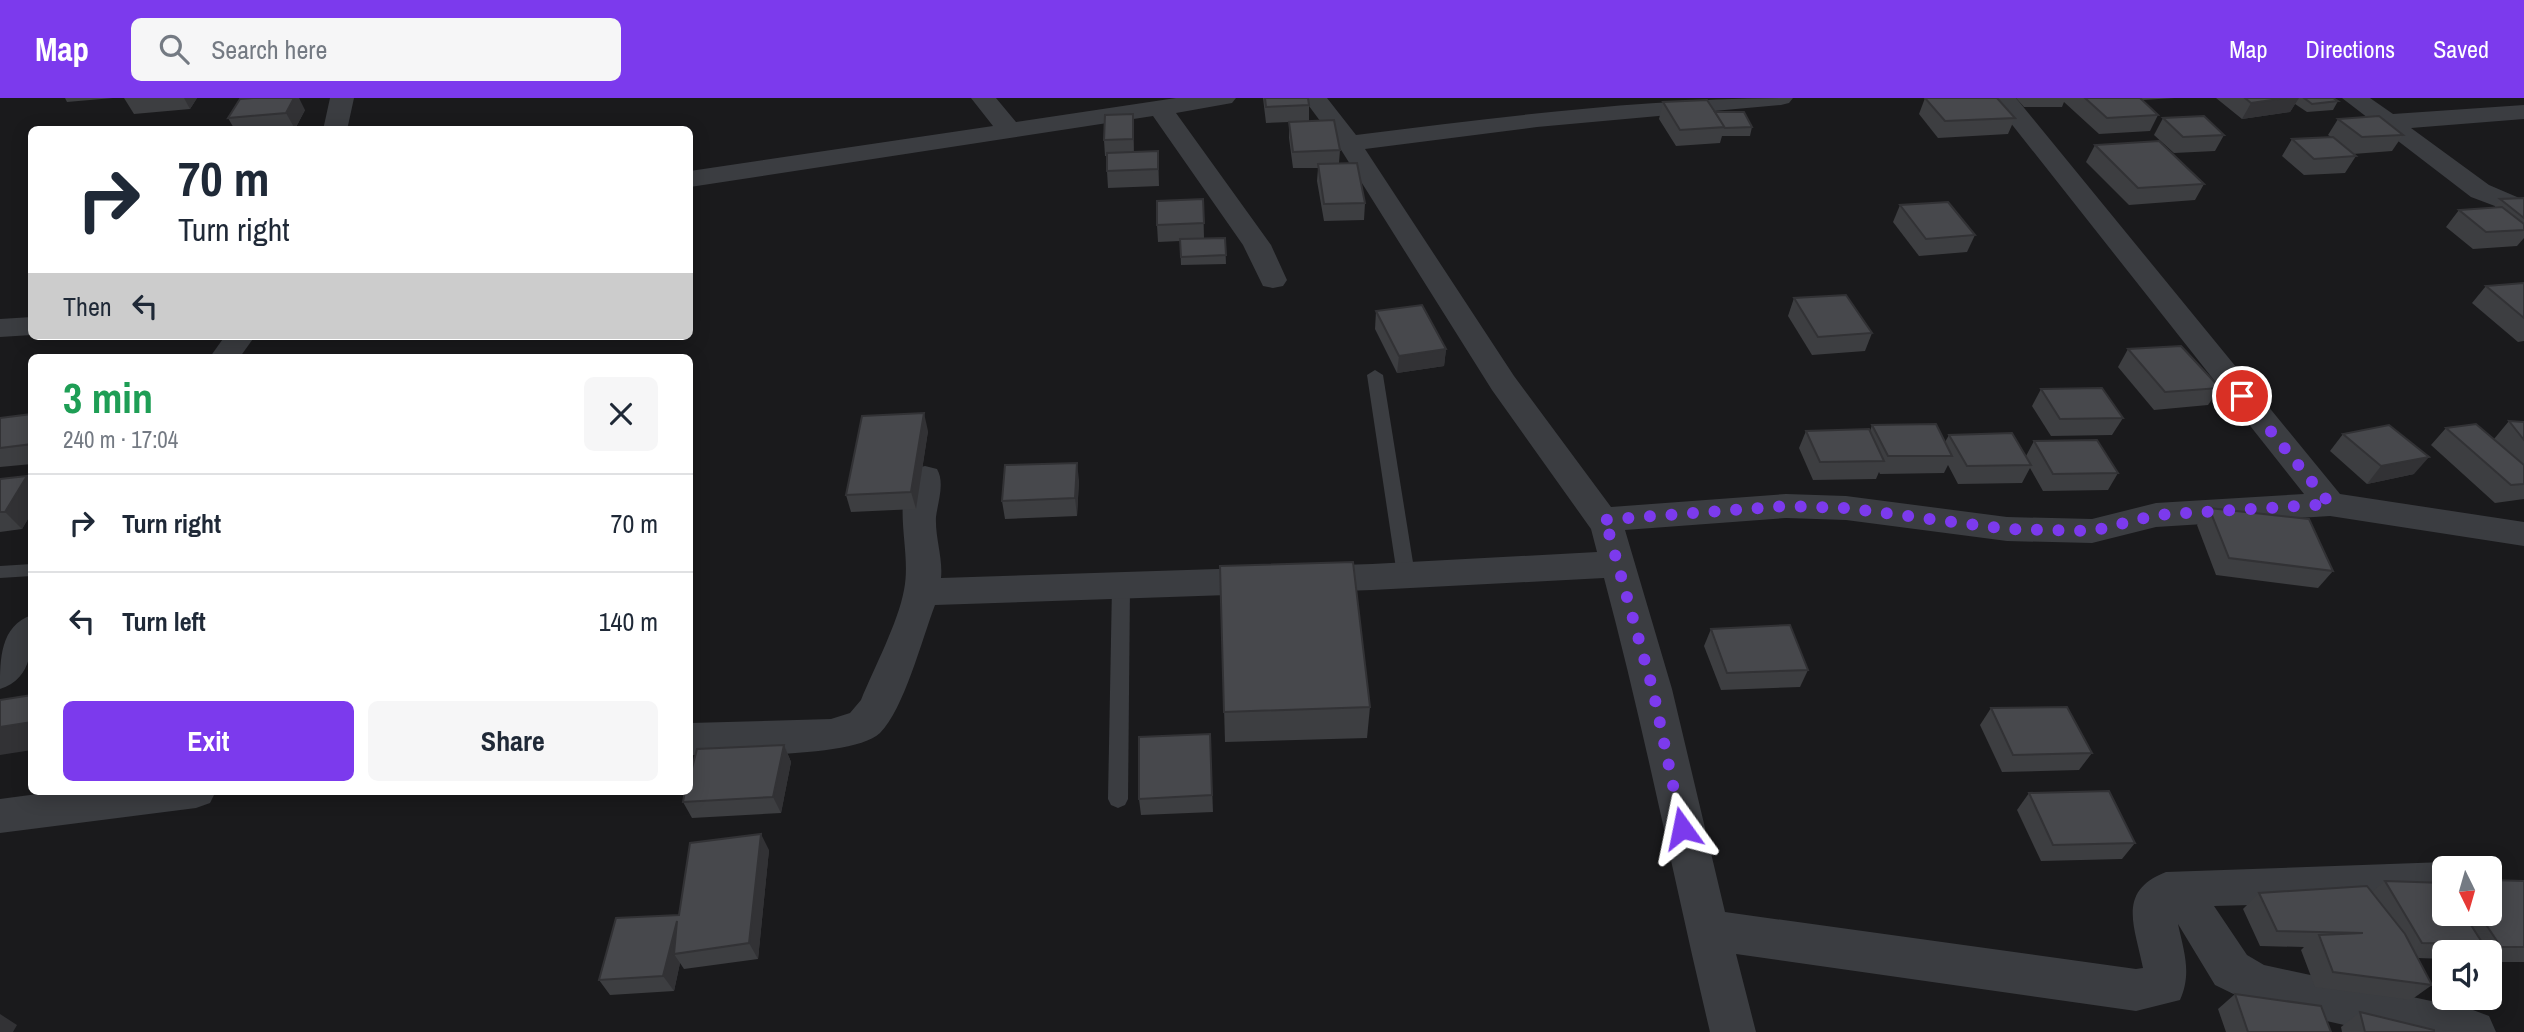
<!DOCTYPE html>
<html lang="en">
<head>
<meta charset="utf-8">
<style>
	:root { --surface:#fff; --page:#f6f6f7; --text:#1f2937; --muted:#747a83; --line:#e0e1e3; --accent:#7c3aed }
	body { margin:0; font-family:"Archivo Narrow",sans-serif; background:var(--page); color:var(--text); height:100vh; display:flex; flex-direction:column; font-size:26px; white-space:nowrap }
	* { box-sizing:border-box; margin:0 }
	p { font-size:23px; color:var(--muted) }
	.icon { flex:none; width:38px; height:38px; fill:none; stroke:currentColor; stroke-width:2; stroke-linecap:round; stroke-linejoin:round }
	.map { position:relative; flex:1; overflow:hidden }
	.side { position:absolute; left:28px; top:256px; width:665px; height:441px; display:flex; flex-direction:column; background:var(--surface); border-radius:10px; box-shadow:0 4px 18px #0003 }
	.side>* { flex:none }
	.hud { position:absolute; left:28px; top:28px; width:665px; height:214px; border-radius:10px; box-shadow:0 4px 18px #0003; background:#fff; color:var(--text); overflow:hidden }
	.needle { width:46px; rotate:175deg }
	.controls { position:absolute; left:2432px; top:758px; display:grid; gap:14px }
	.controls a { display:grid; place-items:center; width:70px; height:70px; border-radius:10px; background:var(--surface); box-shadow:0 4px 18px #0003; font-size:35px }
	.pin { position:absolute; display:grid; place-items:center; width:60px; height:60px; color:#fff; margin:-30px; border:4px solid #fff; border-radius:50%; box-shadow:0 2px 7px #0007 }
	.me { position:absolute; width:77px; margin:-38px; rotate:348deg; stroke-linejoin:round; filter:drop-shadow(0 0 5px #0008) }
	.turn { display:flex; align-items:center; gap:24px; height:147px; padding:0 35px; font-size:32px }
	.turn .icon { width:91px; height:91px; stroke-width:2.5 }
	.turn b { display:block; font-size:49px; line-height:60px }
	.then { display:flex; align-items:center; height:66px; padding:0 35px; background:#0003; gap:14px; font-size:26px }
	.round { display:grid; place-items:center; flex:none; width:74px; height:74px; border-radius:10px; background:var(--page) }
	.headline { display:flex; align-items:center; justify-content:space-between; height:119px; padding:0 35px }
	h1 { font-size:42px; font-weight:700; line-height:52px; color:#1e9e55 }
	.action { display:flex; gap:14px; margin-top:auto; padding:14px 35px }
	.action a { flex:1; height:80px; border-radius:10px; background:var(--accent); color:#fff; font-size:28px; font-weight:700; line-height:80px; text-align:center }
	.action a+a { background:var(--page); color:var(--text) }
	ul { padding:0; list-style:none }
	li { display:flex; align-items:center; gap:21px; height:98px; padding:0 35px; border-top:2px solid var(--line) }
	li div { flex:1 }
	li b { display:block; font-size:26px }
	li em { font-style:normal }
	header { display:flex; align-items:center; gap:42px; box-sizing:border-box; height:98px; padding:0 35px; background:var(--accent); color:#fff }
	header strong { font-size:33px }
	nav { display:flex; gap:38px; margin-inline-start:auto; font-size:24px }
	.search { width:490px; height:63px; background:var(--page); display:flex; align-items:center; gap:18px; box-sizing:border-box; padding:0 24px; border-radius:10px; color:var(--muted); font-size:26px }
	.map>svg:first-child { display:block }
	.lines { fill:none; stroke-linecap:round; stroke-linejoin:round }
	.lane { fill:#3b3d41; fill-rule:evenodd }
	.street { fill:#3b3d41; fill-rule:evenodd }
	.wall { fill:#3d3e41 }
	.shaded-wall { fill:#323235 }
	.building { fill:#47484c; stroke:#323235; stroke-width:2 }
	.route { stroke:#7c3aed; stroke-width:12; stroke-dasharray:0 21.6 }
</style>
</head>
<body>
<header>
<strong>Map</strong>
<div class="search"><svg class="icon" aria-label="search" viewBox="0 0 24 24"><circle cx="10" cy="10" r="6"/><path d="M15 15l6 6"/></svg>Search here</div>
<nav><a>Map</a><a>Directions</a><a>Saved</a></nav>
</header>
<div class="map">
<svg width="2524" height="934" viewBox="0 0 2524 934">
	<rect width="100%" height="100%" fill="#1a1a1c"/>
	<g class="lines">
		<!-- lane -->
		<g class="lane">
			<polygon points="1375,272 1383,277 1415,477 1406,483 1397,477 1367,277"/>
			<polygon points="32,466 32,478 0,480 0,468"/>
			<polygon points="1121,481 1127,483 1130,488 1128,701 1125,707 1118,710 1111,707 1108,701 1112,488 1115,483"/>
		</g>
		<!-- street -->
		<g class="street">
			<polygon points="330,0 354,0 347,32 323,32"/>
			<polygon points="971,0 996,0 1016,24 1176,0 1236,0 1232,5 1176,15 1271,147 1287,182 1283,188 1273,190 1263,188 1243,147 1153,18 690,89 690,73 993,28"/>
			<path d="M1303,0H1327L1356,37C1501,19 1646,0 1793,0L1789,5L1781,7L1537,29L1365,51L1514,278L1611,409L1786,396L1846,398L2007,419L2092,421L2156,405L2304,396L1991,0H2016L2340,396L2524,424V448L2330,418L2156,429L2092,445L2007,443L1846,422L1786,420L1625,432L1672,591L1725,814L2136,871L2143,870C2135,829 2116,793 2166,774L2445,764L2460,770H2445V802L2214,808L2247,857L2264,867L2473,912L2489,918L2496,934H2375L2256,907L2215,887L2178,826C2184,854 2192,875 2180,902L2136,913L1736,856L1756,934H1710C1674,783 1644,629 1604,480L1372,492L935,507C922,541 904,611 880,635C854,660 728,657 690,657V625L831,621L850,615L861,602C874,570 898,525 904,492C912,453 891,407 913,371L925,368L937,371C945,385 938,403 936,419C935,440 943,459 941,480L1372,466L1597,454L1591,431L1492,292L1338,47Z"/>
			<polygon points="2342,0 2370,0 2393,16 2524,7 2524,21 2411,30 2489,87 2524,102 2524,119 2471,99"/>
			<polygon points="32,219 32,237 0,239 0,221"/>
			<polygon points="225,238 255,238 240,259 210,259"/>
			<path d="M32,517C32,547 34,580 0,591C0,561 0,528 32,517Z"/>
			<polygon points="60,693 216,693 210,705 196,710 0,735 0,701"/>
		</g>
	</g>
	<!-- wall -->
	<g class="wall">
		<polygon points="65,0 113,0 67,4"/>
		<polygon points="124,0 197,0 190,11 134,16"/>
		<polygon points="1263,0 1308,0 1309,7 1309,23 1340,52 1339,65 1365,105 1364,122 1324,123 1317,83 1318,70 1293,70 1289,40 1289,24 1266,25"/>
		<polygon points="1925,0 2015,20 2008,36 1938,40 1919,16"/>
		<polygon points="2016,0 2175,0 2142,2 2158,17 2150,33 2099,36 2064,4 2062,9 2024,9"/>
		<polygon points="2216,0 2333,0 2338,3 2333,12 2307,14 2295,6 2290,14 2242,21"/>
		<polygon points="1663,4 1715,14 1752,29 1750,38 1722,38 1720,45 1676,48 1659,21"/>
		<polygon points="305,12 295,31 235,32 228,20"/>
		<polygon points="2163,20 2224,37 2215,53 2174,55 2154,37"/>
		<polygon points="2338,21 2403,37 2392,53 2353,56 2356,58 2345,75 2304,77 2282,58 2292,41 2331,39 2328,37"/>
		<polygon points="1134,32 1134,54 1158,53 1159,88 1108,90 1107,73 1107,58 1105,58 1104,42"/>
		<polygon points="2095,47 2204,86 2195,102 2129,107 2086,64"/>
		<polygon points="2524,100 2524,140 2517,148 2473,151 2446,129 2459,112 2494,110 2500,101"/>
		<polygon points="1203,101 1204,140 1225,140 1226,166 1181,167 1180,143 1158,144 1157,127"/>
		<polygon points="1900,107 1975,137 1967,154 1919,158 1893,124"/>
		<polygon points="2524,185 2524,243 2518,244 2472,205 2486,188"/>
		<polygon points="1794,200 1872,235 1865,253 1812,257 1788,218"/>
		<polygon points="1376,213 1446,251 1444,268 1397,275 1375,231"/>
		<polygon points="2128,251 2220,290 2208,307 2154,312 2118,269"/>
		<polygon points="2041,291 2123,320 2112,337 2051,338 2032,308"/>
		<polygon points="32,316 32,366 0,369 0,320"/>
		<polygon points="2509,323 2524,342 2524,401 2495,405 2431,347 2446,330 2494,341"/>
		<polygon points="1872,327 1945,344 1949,337 2026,358 2034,343 2118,375 2108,392 2043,393 2030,370 2022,385 1958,386 1948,367 1944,375 1880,376 1879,374 1876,381 1813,382 1799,350 1806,333 1870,333"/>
		<polygon points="928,333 916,411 851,414 846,397"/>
		<polygon points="2343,336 2414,376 2367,386 2330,353"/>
		<polygon points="0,381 32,383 32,414 22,431 0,434"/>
		<polygon points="1079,382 1077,418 1005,421 1002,403"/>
		<polygon points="2209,410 2333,473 2318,490 2216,477 2197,427"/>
		<polygon points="1220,468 1370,609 1367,640 1225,644"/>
		<polygon points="1711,531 1808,572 1800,589 1721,592 1704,548"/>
		<polygon points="1991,610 2092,655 2079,672 2002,674 1980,627"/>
		<polygon points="1210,636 1213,714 1141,717 1139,701"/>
		<polygon points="784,647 791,664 781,715 692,720 683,704"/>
		<polygon points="2029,695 2135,745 2122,761 2041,763 2017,712"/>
		<polygon points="769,752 758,861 684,871 680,865 674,893 610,897 599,882 679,817"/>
		<polygon points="2385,783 2445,816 2490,816 2524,783 2524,864 2490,864 2490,854 2445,854 2445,861 2418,860 2432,887 2411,902 2315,889 2301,852 2304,849 2260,848 2243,811 2259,795 2372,794"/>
		<polygon points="2235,896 2331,934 2226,934 2218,911"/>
		<polygon points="2360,914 2365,934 2342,934 2341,929"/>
	</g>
	<!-- shaded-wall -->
	<g class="shaded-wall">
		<polygon points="184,0 197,0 190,11"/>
		<polygon points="294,0 299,0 305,12 295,31 286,15"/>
		<polygon points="2286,0 2299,0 2290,14 2242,21 2251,5"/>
		<polygon points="1133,16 1134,32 1134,58 1133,41"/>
		<polygon points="1446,251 1444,268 1397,275 1399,258"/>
		<polygon points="924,315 928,333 916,411 911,394"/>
		<polygon points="2429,359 2414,376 2367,386 2381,368"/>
		<polygon points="1077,365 1079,382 1077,418 1075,400"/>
		<polygon points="27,378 32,383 32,414 22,431 5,414"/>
		<polygon points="32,624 32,652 0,657 0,629"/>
		<polygon points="784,647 791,664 781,715 773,699"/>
		<polygon points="761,736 769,752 758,861 749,845"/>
		<polygon points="677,823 674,856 680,865 674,893 663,878"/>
		<polygon points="0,916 17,927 13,934 0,934"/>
	</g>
	<!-- building -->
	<g class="building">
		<polygon points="253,0 294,0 286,15 228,20 240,1"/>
		<polygon points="1265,0 1308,0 1309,7 1266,9"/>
		<polygon points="1925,0 1997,0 2015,20 1945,23"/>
		<polygon points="2085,0 2140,0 2158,17 2107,20"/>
		<polygon points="2245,0 2286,0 2251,5"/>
		<polygon points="2304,0 2333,0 2338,3 2312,6"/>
		<polygon points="1707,2 1725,29 1680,32 1663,4"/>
		<polygon points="1715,14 1744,14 1752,29 1725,30"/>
		<polygon points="1133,16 1133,41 1104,42 1105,17"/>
		<polygon points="2204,18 2224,37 2183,39 2163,20"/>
		<polygon points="2379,18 2403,37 2362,39 2338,21"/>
		<polygon points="1334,22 1340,52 1293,54 1289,24"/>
		<polygon points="2333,39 2356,58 2314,61 2292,41"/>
		<polygon points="2159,43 2204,86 2138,90 2095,47"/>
		<polygon points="1158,53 1158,71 1107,73 1107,55"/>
		<polygon points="1357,65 1365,105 1324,106 1318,66"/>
		<polygon points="2524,100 2524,120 2500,101"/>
		<polygon points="1203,101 1204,125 1157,127 1157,103"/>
		<polygon points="1948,104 1975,137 1926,141 1900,107"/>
		<polygon points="2502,109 2524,126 2524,132 2486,134 2459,112"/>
		<polygon points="1225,140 1226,157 1181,159 1180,141"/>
		<polygon points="2524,185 2524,220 2486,188"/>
		<polygon points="1846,197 1872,235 1818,239 1794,200"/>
		<polygon points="1422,207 1446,251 1399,258 1376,213"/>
		<polygon points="2181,248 2220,290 2165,294 2128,251"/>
		<polygon points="2102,290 2123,320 2060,321 2041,291"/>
		<polygon points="924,315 911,394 846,397 862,318"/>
		<polygon points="32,316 32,346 0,350 0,320"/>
		<polygon points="2509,323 2524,324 2524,342"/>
		<polygon points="1936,326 1952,358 1888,358 1872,327"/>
		<polygon points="2476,326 2524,367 2524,386 2511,387 2446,330"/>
		<polygon points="2389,327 2429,359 2381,368 2343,336"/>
		<polygon points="1869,331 1884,363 1820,364 1806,333"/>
		<polygon points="2012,335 2031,367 1967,368 1949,337"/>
		<polygon points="2097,342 2118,375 2053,376 2034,343"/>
		<polygon points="1077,365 1075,400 1002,403 1005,367"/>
		<polygon points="27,378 5,414 0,414 0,381"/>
		<polygon points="2209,410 2309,421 2333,473 2229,460"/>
		<polygon points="1353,464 1370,609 1224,614 1220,468"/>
		<polygon points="1790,527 1808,572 1727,575 1711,531"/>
		<polygon points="32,597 32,624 0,629 0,602"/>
		<polygon points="2067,609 2092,655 2013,657 1991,610"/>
		<polygon points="1210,636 1212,697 1139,701 1139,639"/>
		<polygon points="784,647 773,699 683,704 685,693 690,693 690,678 697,651"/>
		<polygon points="2109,693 2135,745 2053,747 2029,695"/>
		<polygon points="761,736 749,845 674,856 677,823 663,878 599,882 616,820 679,817 690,745"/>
		<polygon points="2490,782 2524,783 2524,849 2501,849 2479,816 2490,816"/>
		<polygon points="2385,783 2445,785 2445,816 2464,816 2483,846 2422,845"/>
		<polygon points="2367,788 2405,836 2432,887 2333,874 2319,837 2363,835 2277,833 2259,795"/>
		<polygon points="2235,896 2321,908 2331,934 2248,934"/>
		<polygon points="2360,914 2434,932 2434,934 2365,934"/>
	</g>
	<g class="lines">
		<!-- route -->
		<polyline class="route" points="1682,730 1653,592 1607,428 1602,422 1786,408 1846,410 2007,431 2092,433 2156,417 2330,406 2242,298"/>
	</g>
</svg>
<div class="controls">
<a><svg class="needle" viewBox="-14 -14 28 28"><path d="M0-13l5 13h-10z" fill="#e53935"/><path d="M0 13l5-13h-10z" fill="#747a83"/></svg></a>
<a><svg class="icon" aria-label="sound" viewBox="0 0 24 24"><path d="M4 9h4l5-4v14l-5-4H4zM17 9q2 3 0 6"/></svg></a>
</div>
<div class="pin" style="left:2242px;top:298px;background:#d93025"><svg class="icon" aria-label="arrive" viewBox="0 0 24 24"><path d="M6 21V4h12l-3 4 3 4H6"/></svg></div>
<svg class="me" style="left:1682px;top:730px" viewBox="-20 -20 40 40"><path d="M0-17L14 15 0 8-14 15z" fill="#7c3aed" stroke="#fff" stroke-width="4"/></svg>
<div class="hud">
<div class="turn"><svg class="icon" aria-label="right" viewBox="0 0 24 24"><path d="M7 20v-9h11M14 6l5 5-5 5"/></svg><div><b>70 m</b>Turn right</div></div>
<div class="then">Then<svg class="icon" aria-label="left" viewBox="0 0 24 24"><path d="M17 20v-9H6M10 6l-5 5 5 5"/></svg></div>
</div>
<section class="side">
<div class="headline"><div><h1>3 min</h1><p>240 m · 17:04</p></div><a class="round"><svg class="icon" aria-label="close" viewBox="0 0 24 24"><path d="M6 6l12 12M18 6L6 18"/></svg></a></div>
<ul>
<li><svg class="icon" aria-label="right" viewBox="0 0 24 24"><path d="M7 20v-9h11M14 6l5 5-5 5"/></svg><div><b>Turn right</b></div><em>70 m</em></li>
<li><svg class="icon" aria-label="left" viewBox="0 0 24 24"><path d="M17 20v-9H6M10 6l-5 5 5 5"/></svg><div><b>Turn left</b></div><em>140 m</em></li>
</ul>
<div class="action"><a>Exit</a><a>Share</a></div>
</section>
</div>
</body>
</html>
